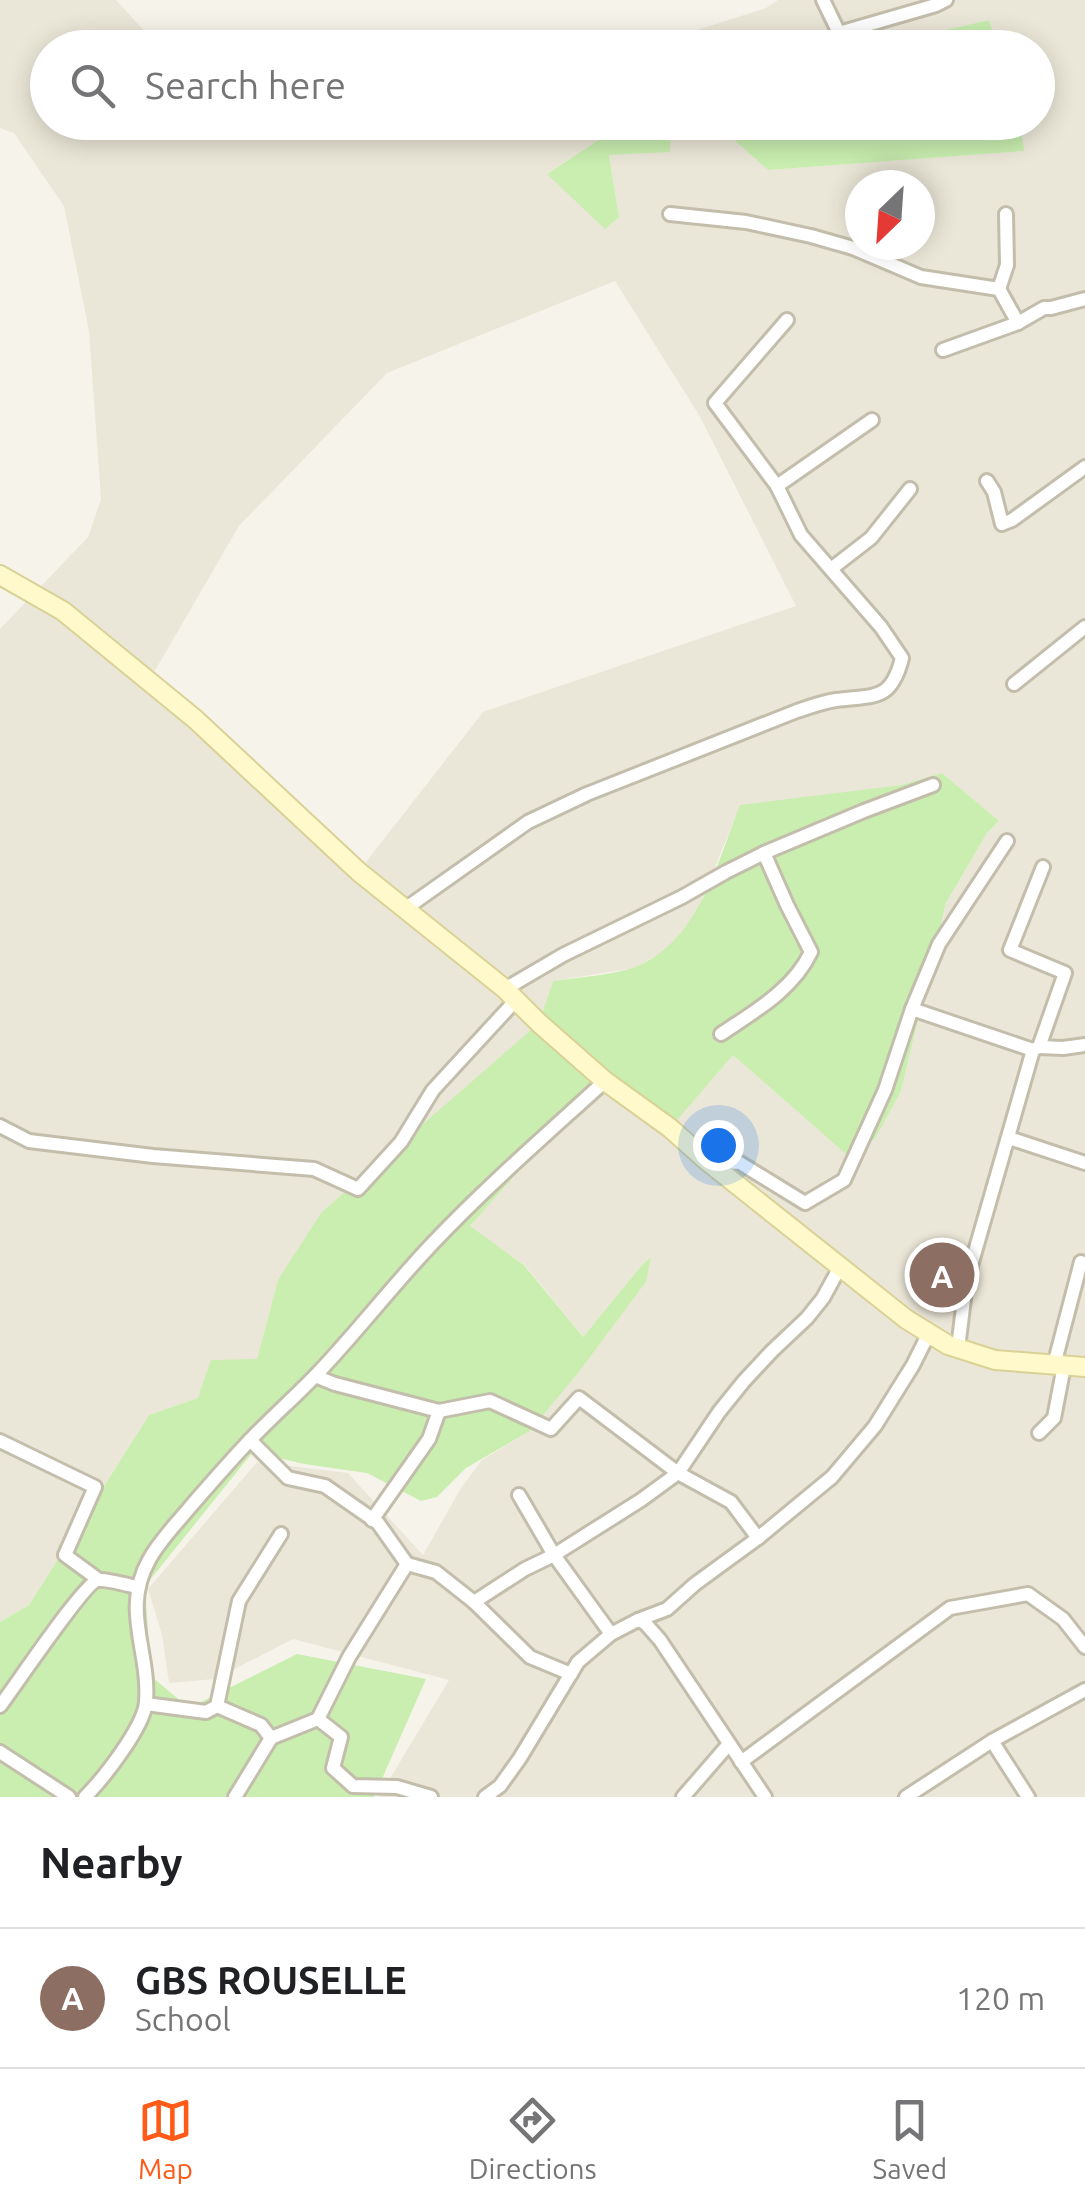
<!DOCTYPE html>
<html lang="en">
<head>
<meta charset="utf-8">
<style>
  body { margin:0; font-family:Ubuntu,sans-serif; background:#f6f6f6; color:#202124 }
  .compass { position:absolute; left:845px; top:170px; width:90px; height:90px; border-radius:50%; background:#fff; box-shadow:0 5px 25px #0003; rotate:205deg }
  .you { position:absolute; left:718px; top:1145px; width:35px; height:35px; margin:-25px; border:8px solid #fff; border-radius:50%; background:#1a73e8; box-shadow:0 0 0 15px #1a73e833 }
  .badge { display:grid; place-items:center; width:65px; height:65px; border-radius:50%; background:#ff5a18; color:#fff; font-size:32px; font-weight:700 }
  .pin { position:absolute; translate:-50% -50%; border:5px solid #fff; box-shadow:0 2px 10px #0006 }
  .list { margin:0; padding:0; list-style:none }
  h2 { display:flex; justify-content:space-between; align-items:center; height:130px; margin:0; padding:0 40px; font-size:42px }
  h2 small { font-size:32px; font-weight:400; color:#757577 }
  .list li { display:grid; grid-template-columns:65px 1fr auto; gap:30px; align-items:center; box-sizing:border-box; height:140px; padding:0 40px; border-top:2px solid #e0e0e0 }
  .list b { display:block; font-size:38px; white-space:nowrap }
  .list p { margin:0; font-size:32px; white-space:nowrap; color:#757577 }
  .list em { font-size:32px; font-style:normal; color:#757577 }
  .icon { flex:none; width:55px; height:55px; fill:none; stroke:currentColor; stroke-width:2; stroke-linecap:round; stroke-linejoin:round }
  .map { position:relative; flex:none; width:1085px; height:1797px; overflow:hidden }
  .search { position:absolute; background:#fff; box-shadow:0 5px 25px #0003; left:30px; right:30px; top:30px; height:110px; display:flex; align-items:center; gap:25px; box-sizing:border-box; padding:0 35px; border-radius:55px; color:#757577; font-size:38px }
  .sheet { height:270px; background:#fff }
  nav { display:flex; justify-content:space-around; align-items:center; box-sizing:border-box; height:140px; border-top:2px solid #e0e0e0; background:#fff; font-size:28px; color:#757577 }
  nav a { display:grid; justify-items:center; gap:5px }
  nav .on { color:#ff5a18 }
  .map>svg:first-child { display:block }
  .residential { fill:#ebe7d8; fill-rule:evenodd }
  .green { fill:#c9eeb0 }
  .lines { fill:none; stroke-linecap:round; stroke-linejoin:round }
  .street-casing { stroke:#c3beab; stroke-width:18 }
  .secondary-casing { stroke:#dad196; stroke-width:22 }
  .street { stroke:#fff; stroke-width:12 }
  .secondary { stroke:#fff9cb; stroke-width:18 }
</style>
</head>
<body>
<div class="map">
<svg width="1085" height="1797" viewBox="0 0 1085 1797">
  <rect width="100%" height="100%" fill="#f6f4ea"/>
  <path class="residential" d="M 0,0 L 116,0 L 159,47 L 48,48 L 48,122 L 248,123 L 266,137 L 347,122 L 654,123 L 612,131 L 548,173 L 619,217 L 609,155 L 669,147 L 671,137 L 661,123 L 715,123 L 768,170 L 1023,151 L 1020,123 L 1038,122 L 1038,48 L 998,47 L 989,20 L 870,47 L 643,47 L 766,8 L 778,0 L 1085,0 L 1085,1797 L 379,1797 L 449,1680 L 293,1639 L 215,1679 L 169,1683 L 162,1635 L 148,1589 L 257,1462 L 348,1473 L 423,1555 L 461,1488 L 482,1460 L 530,1431 L 579,1372 L 646,1282 L 650,1258 L 642,1265 L 583,1337 L 525,1265 L 469,1227 L 572,1111 L 605,1081 L 733,1055 L 846,1154 L 875,1139 L 901,1091 L 946,903 L 987,833 L 999,822 L 942,773 L 901,785 L 740,806 L 696,914 L 667,949 L 635,968 L 553,981 L 539,1023 L 278,1280 L 257,1359 L 198,1398 L 149,1415 L 29,1605 L 0,1622 L 0,629 L 88,537 L 101,499 L 89,331 L 64,206 L 14,133 L 0,128 ZM 860,185 L 920,185 L 920,245 L 860,245 ZM 615,281 L 699,415 L 796,606 L 483,712 L 359,871 L 149,681 L 239,526 L 387,373 Z"/>
  <g class="green">
    <path d="M 989,20 L 998,47 L 870,47 Z"/>
    <path d="M 654,123 L 661,123 L 671,137 L 670,152 L 609,155 L 619,217 L 605,229 L 547,174 L 612,131 Z"/>
    <path d="M 715,123 L 1020,123 L 1024,151 L 768,170 Z"/>
    <path d="M 942,773 L 999,821 L 987,833 L 946,903 L 901,1091 L 875,1139 L 847,1155 L 733,1055 L 670,1128 L 605,1081 L 572,1111 L 470,1226 L 524,1265 L 583,1337 L 642,1265 L 651,1257 L 646,1282 L 579,1372 L 530,1431 L 466,1468 L 437,1497 L 421,1501 L 367,1473 L 304,1464 L 253,1452 L 145,1586 L 151,1676 L 189,1708 L 297,1654 L 426,1679 L 374,1797 L 0,1797 L 0,1622 L 29,1605 L 149,1415 L 198,1398 L 211,1360 L 257,1359 L 278,1280 L 321,1213 L 539,1023 L 553,981 C 575,978 620,974 638,966 C 700,938 717,863 740,805 L 901,785 Z"/>
  </g>
  <g class="lines">
    <defs>
      <g id="street">
        <path d="M 823,0 L 839,33 L 936,5 L 946,0"/>
        <path d="M 670,214 L 746,222 L 811,236 L 853,248 L 921,277 L 999,289 L 1018,323 L 1044,308 L 1051,308 L 1085,299"/>
        <path d="M 999,289 L 1007,265 L 1006,214"/>
        <path d="M 943,350 L 1018,323"/>
        <path d="M 987,481 L 994,492 L 1002,524 L 1012,520 L 1085,467"/>
        <path d="M 777,486 L 872,420"/>
        <path d="M 831,569 L 871,538 L 910,489"/>
        <path d="M 1014,684 L 1085,627"/>
        <path d="M 405,909 L 528,822 L 587,794 L 797,711 C 809,707 822,702 836,700 C 874,695 891,702 902,658 L 881,627 L 801,535 L 777,486 L 715,403 L 787,320"/>
        <path d="M 505,989 L 563,955 L 682,897 L 726,872 L 764,853 L 864,811 L 933,785"/>
        <path d="M 912,1009 L 1033,1050"/>
        <path d="M 721,1034 C 755,1011 793,990 811,952 L 787,905 L 764,853"/>
        <path d="M 1039,1047 L 1063,1048 L 1085,1045"/>
        <path d="M 0,1126 L 29,1141 L 153,1156 L 314,1169 L 358,1189 L 401,1142 L 433,1090 L 516,1000"/>
        <path d="M 1009,1138 L 1085,1163"/>
        <path d="M 707,1161 L 740,1163 L 805,1203 L 844,1180 L 885,1090 L 912,1009 L 939,944 L 1007,841"/>
        <path d="M 958,1348 L 966,1283 L 1033,1050 L 1039,1047 L 1065,973 L 1010,950 L 1043,867"/>
        <path d="M 1054,1365 L 1081,1262"/>
        <path d="M 315,1376 L 335,1384 L 439,1411 L 490,1401 L 551,1429 L 579,1398 L 678,1473 L 731,1502 L 758,1538"/>
        <path d="M 1039,1433 L 1054,1418 L 1064,1366"/>
        <path d="M 250,1440 L 288,1478 L 325,1486 L 378,1523 L 407,1564 L 436,1572 L 474,1602 L 530,1657 L 571,1674"/>
        <path d="M 0,1441 L 95,1487 L 65,1555 L 99,1580"/>
        <path d="M 519,1495 L 554,1555 L 611,1634"/>
        <path d="M 372,1520 L 429,1439 L 439,1411"/>
        <path d="M 474,1602 L 525,1569 L 554,1555 L 641,1500 L 678,1473 L 719,1412 L 744,1381 L 772,1351 L 807,1318 L 823,1298 L 840,1267"/>
        <path d="M 638,1620 L 645,1623 L 660,1640 L 765,1797"/>
        <path d="M 146,1704 L 206,1712 L 217,1706 L 261,1725 L 271,1738"/>
        <path d="M 0,1706 C 14,1688 84,1583 98,1580 C 106,1579 128,1585 137,1587"/>
        <path d="M 217,1706 L 239,1601 L 281,1534"/>
        <path d="M 318,1719 L 349,1657 L 407,1564"/>
        <path d="M 992,1741 L 1028,1797"/>
        <path d="M 0,1752 L 69,1797"/>
        <path d="M 741,1762 L 950,1608 L 1028,1594 L 1063,1619 L 1085,1647"/>
        <path d="M 85,1797 C 103,1779 144,1727 146,1702 C 150,1651 121,1610 149,1560 C 159,1541 177,1523 191,1506 C 211,1483 231,1460 252,1438 C 273,1416 296,1396 317,1374 C 357,1332 393,1285 433,1243 C 487,1186 547,1134 605,1081"/>
        <path d="M 235,1797 L 271,1738 L 318,1719 L 341,1737 L 333,1768 L 353,1786 L 397,1787 L 431,1797"/>
        <path d="M 485,1797 L 500,1786 L 520,1758 L 578,1662 L 611,1634 L 638,1620 L 667,1609 L 695,1584 L 758,1538 L 832,1477 L 875,1426 L 913,1365 L 928,1335"/>
        <path d="M 683,1797 L 729,1744"/>
        <path d="M 906,1797 L 992,1741 L 1085,1690"/>
      </g>
      <path id="secondary" d="M 0,575 L 63,611 L 195,719 L 359,872 L 505,989 L 539,1023 L 605,1081 L 670,1128 L 707,1161 L 906,1319 L 948,1345 L 995,1360 L 1085,1367"/>
    </defs>
    <use href="#street" class="street-casing"/>
    <use href="#secondary" class="secondary-casing"/>
    <use href="#street" class="street"/>
    <use href="#secondary" class="secondary"/>
  </g>
</svg>
<svg class="compass" viewBox="-18 -18 36 36"><path d="M0-13l5 13h-10z" fill="#e53935"/><path d="M0 13l5-13h-10z" fill="#757577"/></svg>
<div class="you"></div>
<div class="pin badge" style="left:942px;top:1275px;background:#8d6e63">A</div>
<div class="search"><svg class="icon" aria-label="search" viewBox="0 0 24 24"><circle cx="10" cy="10" r="6"/><path d="M15 15l6 6"/></svg>Search here</div>
</div>
<section class="sheet">
<h2>Nearby<small></small></h2>
<ul class="list">
<li><span class="badge" style="background:#8d6e63">A</span><div><b>GBS ROUSELLE</b><p>School</p></div><em>120 m</em></li>
</ul>
</section>
<nav>
<a class="on"><svg class="icon" aria-label="map" viewBox="0 0 24 24"><path d="M3 6l6-2 6 2 6-2v14l-6 2-6-2-6 2zM9 4v14M15 6v14"/></svg>Map</a>
<a><svg class="icon" aria-label="directions" viewBox="0 0 24 24"><path d="M12 3l9 9-9 9-9-9zM9 14v-3h6M13 9l2 2-2 2"/></svg>Directions</a>
<a><svg class="icon" aria-label="saved" viewBox="0 0 24 24"><path d="M7 4h10v16l-5-4-5 4z"/></svg>Saved</a>
</nav>
</body>
</html>
